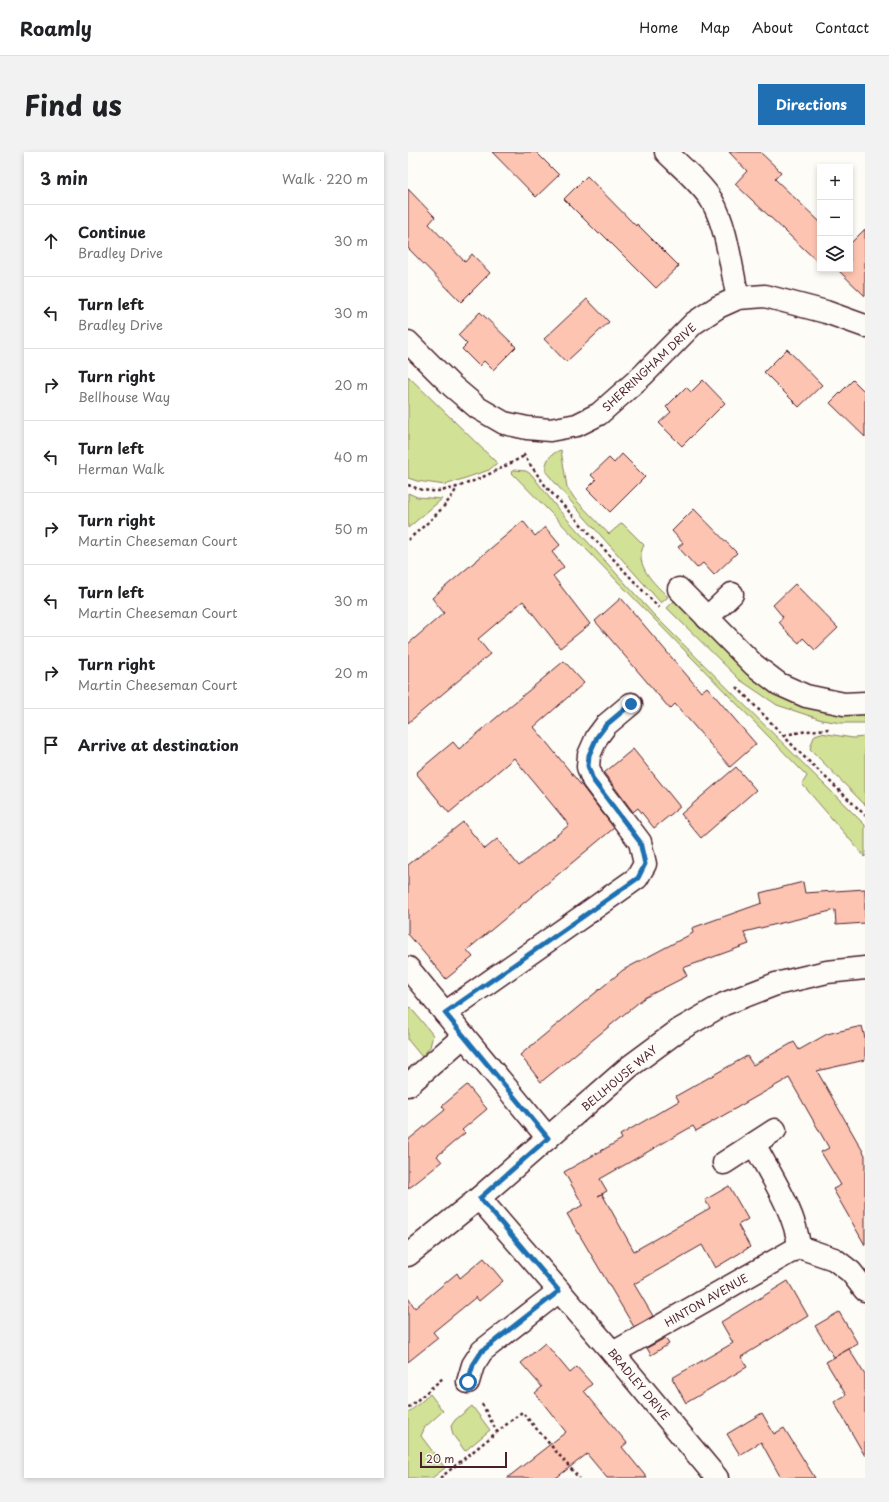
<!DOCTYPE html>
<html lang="en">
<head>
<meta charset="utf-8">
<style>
  body { margin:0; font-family:"Playpen Sans",sans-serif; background:#f2f2f2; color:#202124 }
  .controls { position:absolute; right:12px; top:12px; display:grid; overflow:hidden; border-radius:0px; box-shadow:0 2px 6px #0003 }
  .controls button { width:36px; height:36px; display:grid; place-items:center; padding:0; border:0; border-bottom:1px solid #e0e0e0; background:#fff; color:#202124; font:20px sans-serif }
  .scale { position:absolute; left:12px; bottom:10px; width:87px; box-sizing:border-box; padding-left:4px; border:2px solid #4a1f2b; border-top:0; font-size:11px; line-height:14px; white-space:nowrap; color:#4a1f2b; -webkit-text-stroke:3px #fdfcf7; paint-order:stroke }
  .stop { position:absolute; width:12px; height:12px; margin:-9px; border:3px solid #1f6fb2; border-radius:50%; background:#fff }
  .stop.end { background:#1f6fb2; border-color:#fff; box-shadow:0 1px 4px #0008 }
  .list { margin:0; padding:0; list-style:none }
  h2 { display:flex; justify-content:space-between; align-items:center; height:52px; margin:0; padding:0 16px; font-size:17px }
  h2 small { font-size:13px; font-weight:400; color:#757577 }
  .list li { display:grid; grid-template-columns:26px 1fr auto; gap:12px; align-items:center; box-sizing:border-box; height:72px; padding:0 16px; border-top:1px solid #e0e0e0 }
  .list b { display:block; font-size:15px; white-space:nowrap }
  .list p { margin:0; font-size:13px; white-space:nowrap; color:#757577 }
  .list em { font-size:13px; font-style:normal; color:#757577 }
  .icon { flex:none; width:22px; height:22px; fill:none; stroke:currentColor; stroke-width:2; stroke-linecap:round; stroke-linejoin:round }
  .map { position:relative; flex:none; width:457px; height:1326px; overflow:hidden; border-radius:0px }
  header { display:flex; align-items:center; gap:24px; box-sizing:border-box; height:56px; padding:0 20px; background:#fff; border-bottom:1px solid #e0e0e0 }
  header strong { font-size:19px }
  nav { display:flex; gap:22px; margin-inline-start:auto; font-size:14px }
  .intro { display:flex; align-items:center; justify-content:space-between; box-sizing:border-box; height:96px; padding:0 24px }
  h1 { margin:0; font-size:28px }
  .button { padding:10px 18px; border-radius:0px; background:#1f6fb2; color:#fff; font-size:14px; font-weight:700 }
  main { display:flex; gap:24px; padding:0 24px }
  aside { flex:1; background:#fff; border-radius:0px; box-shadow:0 2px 6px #0003 }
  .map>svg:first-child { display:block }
  .green { fill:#d1e195; stroke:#8e8060 }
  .building { fill:#fdc4b2; stroke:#4a1f2b }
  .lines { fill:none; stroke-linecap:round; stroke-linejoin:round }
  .minor-casing { stroke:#4a1f2b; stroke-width:25 }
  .path { stroke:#4a1f2b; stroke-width:2.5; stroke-dasharray:3 3; stroke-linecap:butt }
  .minor { stroke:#fdfcf7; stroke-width:22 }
  .route { stroke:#1f6fb2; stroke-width:5 }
  .labels { text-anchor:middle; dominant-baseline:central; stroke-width:3; stroke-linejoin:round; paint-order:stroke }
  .street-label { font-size:11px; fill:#4a1f2b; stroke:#fdfcf7 }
</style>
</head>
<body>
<header>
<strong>Roamly</strong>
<nav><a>Home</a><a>Map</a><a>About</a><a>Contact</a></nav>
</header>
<div class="intro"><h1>Find us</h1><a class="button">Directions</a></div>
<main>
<aside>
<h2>3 min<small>Walk · 220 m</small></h2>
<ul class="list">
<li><svg class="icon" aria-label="ahead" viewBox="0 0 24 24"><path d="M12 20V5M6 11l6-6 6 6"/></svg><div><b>Continue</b><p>Bradley Drive</p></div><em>30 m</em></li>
<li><svg class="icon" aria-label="left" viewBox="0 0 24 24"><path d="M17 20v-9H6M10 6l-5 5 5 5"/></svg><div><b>Turn left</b><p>Bradley Drive</p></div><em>30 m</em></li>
<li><svg class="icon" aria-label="right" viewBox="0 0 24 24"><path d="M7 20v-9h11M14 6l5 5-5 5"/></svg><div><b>Turn right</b><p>Bellhouse Way</p></div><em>20 m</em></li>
<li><svg class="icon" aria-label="left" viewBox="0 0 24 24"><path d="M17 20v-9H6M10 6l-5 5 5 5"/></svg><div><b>Turn left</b><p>Herman Walk</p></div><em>40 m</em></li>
<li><svg class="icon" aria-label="right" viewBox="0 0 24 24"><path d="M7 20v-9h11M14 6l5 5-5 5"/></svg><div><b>Turn right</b><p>Martin Cheeseman Court</p></div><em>50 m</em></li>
<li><svg class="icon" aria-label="left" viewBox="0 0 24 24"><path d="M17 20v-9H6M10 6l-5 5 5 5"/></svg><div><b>Turn left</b><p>Martin Cheeseman Court</p></div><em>30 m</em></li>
<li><svg class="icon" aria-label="right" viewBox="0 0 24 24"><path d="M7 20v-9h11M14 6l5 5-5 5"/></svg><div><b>Turn right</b><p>Martin Cheeseman Court</p></div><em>20 m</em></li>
<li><svg class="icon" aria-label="arrive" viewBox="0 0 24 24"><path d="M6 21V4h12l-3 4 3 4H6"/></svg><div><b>Arrive at destination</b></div></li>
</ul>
</aside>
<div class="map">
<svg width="457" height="1326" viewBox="0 0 457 1326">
  <rect width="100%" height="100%" fill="#fdfcf7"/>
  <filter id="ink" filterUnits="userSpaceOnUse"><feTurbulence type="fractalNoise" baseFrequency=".025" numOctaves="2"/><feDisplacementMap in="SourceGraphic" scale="8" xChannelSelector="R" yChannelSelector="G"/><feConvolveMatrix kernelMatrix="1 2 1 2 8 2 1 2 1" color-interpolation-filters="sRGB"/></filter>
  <g filter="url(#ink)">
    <g class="green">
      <path d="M 0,224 L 89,311 L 81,318 L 37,333 L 9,329 L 0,326 Z"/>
      <path d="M 153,298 L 159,335 L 167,347 L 201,382 L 214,371 L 236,393 C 225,413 247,432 260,445 L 253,451 L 170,358 L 138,320 C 136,309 143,301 153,298 Z"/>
      <path d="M 106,318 L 118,319 L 124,323 L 150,357 L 246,463 L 457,673 L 457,705 L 394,632 L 399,624 L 103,320 Z"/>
      <path d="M 0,341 L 9,345 L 34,347 L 0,376 Z"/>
      <path d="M 266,449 L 343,524 L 402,556 L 424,561 L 449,563 L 457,562 L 457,571 L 433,571 L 414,568 L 369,553 L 332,528 L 259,456 Z"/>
      <path d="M 413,581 L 445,586 L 457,585 L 457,653 L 402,597 L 404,590 L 407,583 Z"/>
      <path d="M 2,855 L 25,883 L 22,895 L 14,905 L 0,888 L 0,856 Z"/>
      <path d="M 22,1242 L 35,1259 L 17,1275 L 13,1284 L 37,1316 L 24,1326 L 0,1326 L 0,1261 Z"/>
      <path d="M 64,1254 L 82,1278 L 57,1299 L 45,1283 L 43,1274 L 47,1268 Z"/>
    </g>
    <g class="building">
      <path d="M 84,0 L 128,0 L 151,23 L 128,45 Z"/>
      <path d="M 321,0 L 352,0 L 373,20 L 367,27 L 412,70 L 412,112 L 327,32 L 339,19 Z"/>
      <path d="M 179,24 L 228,74 L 229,72 L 271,114 L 248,136 L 193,81 L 191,82 L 156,47 Z"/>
      <path d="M 0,37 L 27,65 L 21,72 L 57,110 L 64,102 L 82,121 L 53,150 L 0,96 Z"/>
      <path d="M 457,77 L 457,144 L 429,117 L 442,117 L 442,92 Z"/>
      <path d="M 179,147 L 201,170 L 158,210 L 136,187 Z"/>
      <path d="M 72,160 L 108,195 L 85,218 L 76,209 L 71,214 L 54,197 L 59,192 L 50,183 Z"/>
      <path d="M 379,197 L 414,233 L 391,255 L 356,220 Z"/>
      <path d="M 295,228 L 317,251 L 274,294 L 251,271 L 263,260 L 258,255 L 278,235 L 283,240 Z"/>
      <path d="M 445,228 L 457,240 L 457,285 L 422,251 Z"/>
      <path d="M 214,302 L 237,325 L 202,360 L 179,337 L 188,328 L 183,323 L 201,306 L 206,311 Z"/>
      <path d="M 286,357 L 329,401 L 306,423 L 295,411 L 289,416 L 270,395 L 275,391 L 264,379 Z"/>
      <path d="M 115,369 L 127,384 L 137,375 L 152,393 L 144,400 L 156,415 L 145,424 L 182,472 L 152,496 L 115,449 L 70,487 L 82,502 L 0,571 L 0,492 L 36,461 L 24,446 Z"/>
      <path d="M 387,432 L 430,476 L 407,498 L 395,486 L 391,491 L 380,481 L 371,470 L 375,465 L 365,453 Z"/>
      <path d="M 213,446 L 293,540 L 299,535 L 348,592 L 322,615 L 267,552 L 262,557 L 187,469 Z"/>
      <path d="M 156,509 L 176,531 L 126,575 L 173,633 L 206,676 L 59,798 L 65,805 L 38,827 L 0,782 L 0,713 L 55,670 L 77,697 L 89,687 L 111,714 L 161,673 L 106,606 L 41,661 L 8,621 L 45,590 L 51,597 Z"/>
      <path d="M 225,597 L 272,655 L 246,676 L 230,656 L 225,660 L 196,621 Z"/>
      <path d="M 328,615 L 348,638 L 293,686 L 273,662 Z"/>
      <path d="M 395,730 L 397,741 L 457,737 L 457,771 L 428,773 L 427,758 L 336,780 L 341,792 L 275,816 L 279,824 L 236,846 L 133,930 L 112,903 L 215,818 L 285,781 L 284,776 L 354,751 L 352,741 Z"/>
      <path d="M 454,874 L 457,886 L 457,908 L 409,919 L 457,1003 L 457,1093 L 425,1037 L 433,1033 L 413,1000 L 421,996 L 381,926 L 288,979 L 285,974 L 192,1027 L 199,1039 L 190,1044 L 194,1042 L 226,1099 L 302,1056 L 297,1048 L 321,1034 L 340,1067 L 330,1073 L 342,1095 L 307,1116 L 294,1093 L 226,1132 L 245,1164 L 226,1175 L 159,1062 L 175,1053 L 156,1020 L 214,987 L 212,983 L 271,949 L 268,944 L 339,904 L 345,913 L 386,890 L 391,898 L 419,882 Z"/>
      <path d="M 59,933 L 79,957 L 54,978 L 57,981 L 29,1004 L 34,1010 L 0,1037 L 0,988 L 37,958 L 34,954 Z"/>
      <path d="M 76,1106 L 95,1129 L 71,1149 L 68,1145 L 25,1180 L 30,1186 L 0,1210 L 0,1146 L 7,1156 L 49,1121 L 52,1126 Z"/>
      <path d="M 380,1129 L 400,1164 L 333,1205 L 339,1215 L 278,1251 L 264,1226 L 325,1191 L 313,1170 Z"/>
      <path d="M 431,1160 L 450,1192 L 426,1205 L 407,1174 Z"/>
      <path d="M 257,1186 L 261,1192 L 243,1203 L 239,1196 Z"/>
      <path d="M 137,1191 L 162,1221 L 169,1215 L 184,1232 L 176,1239 L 219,1291 L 214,1295 L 239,1326 L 199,1326 L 179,1302 L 148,1326 L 99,1326 L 158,1280 L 127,1241 L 134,1235 L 113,1211 Z"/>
      <path d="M 441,1197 L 457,1223 L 457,1304 L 426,1250 L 438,1243 L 418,1210 Z"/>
      <path d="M 354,1261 L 366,1282 L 376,1276 L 407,1326 L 373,1326 L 353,1290 L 332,1303 L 319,1282 Z"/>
    </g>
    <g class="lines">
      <defs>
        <g id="minor">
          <path d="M 258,0 C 271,13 295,33 304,49 C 319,75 323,116 330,146"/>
          <path d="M 0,190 L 44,234 L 70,256 L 96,271 L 119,276 L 142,278 L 169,273 L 191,262 L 235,223 L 286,171 L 310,155 L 330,146 L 357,144 L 418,160 L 457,174"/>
          <path d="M 271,437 L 346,513 L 371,532 L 398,544 L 436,552 L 457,551"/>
          <path d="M 299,466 L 324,442"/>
          <path d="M 0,816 L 140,986"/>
          <path d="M 37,861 L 229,726 L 237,712 L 232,690 L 185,628 L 180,615 L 181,603 L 189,585 L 198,573 L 223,552"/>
          <path d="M 0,933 L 56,884"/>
          <path d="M 346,992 C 362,1022 388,1061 391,1095"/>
          <path d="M 316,1011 L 367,978"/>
          <path d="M 71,1046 L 205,1201 L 309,1326"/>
          <path d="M 0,1103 L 71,1046 L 221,915 L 271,878 L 316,852 L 368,832 L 419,820 L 457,816"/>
          <path d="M 205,1201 L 391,1095 L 426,1107 L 443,1120 L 457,1138"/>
          <path d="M 60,1230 L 65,1213 L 74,1199 L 151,1139"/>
        </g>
      </defs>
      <use href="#minor" class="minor-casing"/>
      <g class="path">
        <path d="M 117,302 L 116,304 L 139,336 L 251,456"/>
        <path d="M 0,333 C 10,337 20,340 30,339 C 55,337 94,316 116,304"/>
        <path d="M 0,388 C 18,372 37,357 49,336"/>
        <path d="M 329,535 L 391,600 L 457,663"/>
        <path d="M 376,583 L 399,579 L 421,577"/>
        <path d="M 74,1252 L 89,1280"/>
        <path d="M 0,1256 L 35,1226"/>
        <path d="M 32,1326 L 114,1260 L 171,1326"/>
      </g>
      <use href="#minor" class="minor"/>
    </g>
  </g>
  <g class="lines" filter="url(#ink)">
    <path class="route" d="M 60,1230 L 65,1213 L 74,1199 L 151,1139 L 72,1046 L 140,986 L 37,861 L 230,726 L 237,712 L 232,690 L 185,628 L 180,614 L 181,603 L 189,585 L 198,573 L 223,552"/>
  </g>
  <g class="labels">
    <g class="street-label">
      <text transform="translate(241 215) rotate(-43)">SHERRINGHAM DRIVE</text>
      <text transform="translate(211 926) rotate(-40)">BELLHOUSE WAY</text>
      <text transform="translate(298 1148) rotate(-30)">HINTON AVENUE</text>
      <text transform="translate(231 1232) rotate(50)">BRADLEY DRIVE</text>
    </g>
  </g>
</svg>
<div class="controls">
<button>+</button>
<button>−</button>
<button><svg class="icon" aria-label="layers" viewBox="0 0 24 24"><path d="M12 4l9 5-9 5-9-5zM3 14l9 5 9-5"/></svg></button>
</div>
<div class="scale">20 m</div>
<div class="stop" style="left:60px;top:1230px"></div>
<div class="stop end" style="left:223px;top:552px"></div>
</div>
</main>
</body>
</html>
